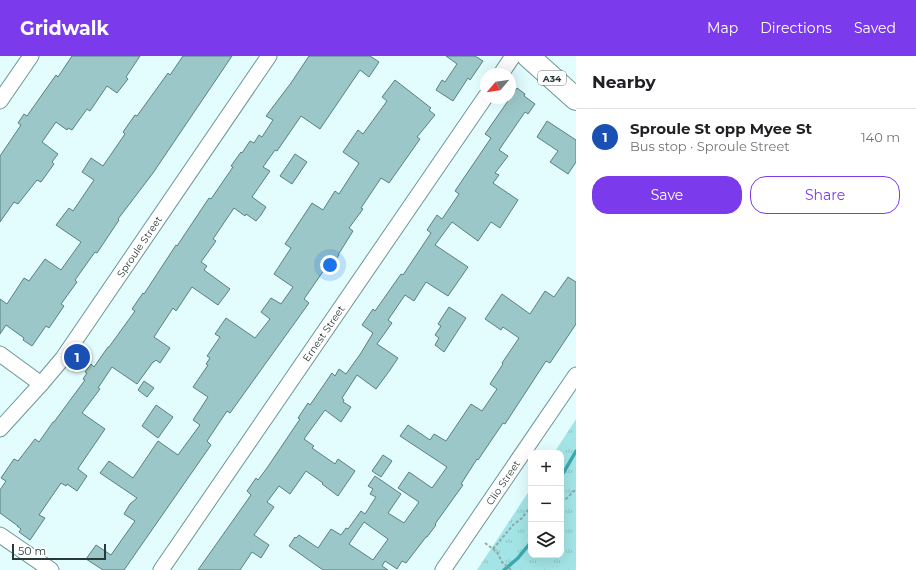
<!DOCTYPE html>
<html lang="en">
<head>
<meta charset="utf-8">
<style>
  body { margin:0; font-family:Montserrat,sans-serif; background:#f2f2f2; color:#202124 }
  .controls { position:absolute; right:12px; bottom:12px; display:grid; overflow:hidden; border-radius:8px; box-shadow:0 4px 16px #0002 }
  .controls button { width:36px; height:36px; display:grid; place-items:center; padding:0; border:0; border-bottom:1px solid #e0e0e0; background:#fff; color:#202124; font:20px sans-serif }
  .compass { position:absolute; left:480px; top:12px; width:36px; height:36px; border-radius:50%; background:#fff; box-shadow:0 4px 16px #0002; rotate:241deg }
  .scale { position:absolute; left:12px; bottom:10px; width:94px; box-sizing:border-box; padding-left:4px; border:2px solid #273939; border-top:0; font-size:11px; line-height:14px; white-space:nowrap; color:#273939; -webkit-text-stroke:3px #fff; paint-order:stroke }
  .you { position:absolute; left:330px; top:209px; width:14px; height:14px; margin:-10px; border:3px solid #fff; border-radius:50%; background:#1a73e8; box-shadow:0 0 0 6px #1a73e833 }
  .badge { display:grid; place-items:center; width:26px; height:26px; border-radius:50%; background:#7c3aed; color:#fff; font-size:13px; font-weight:700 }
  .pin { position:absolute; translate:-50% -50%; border:2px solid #fff; box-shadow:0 1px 4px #0006 }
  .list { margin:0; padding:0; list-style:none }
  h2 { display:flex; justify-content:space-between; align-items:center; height:52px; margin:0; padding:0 16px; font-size:17px }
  h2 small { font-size:13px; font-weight:400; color:#757577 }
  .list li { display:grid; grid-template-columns:26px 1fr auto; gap:12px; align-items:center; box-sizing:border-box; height:56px; padding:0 16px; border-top:1px solid #e0e0e0 }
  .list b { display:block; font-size:15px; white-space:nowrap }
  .list p { margin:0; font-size:13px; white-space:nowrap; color:#757577 }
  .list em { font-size:13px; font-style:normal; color:#757577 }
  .actions { display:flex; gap:8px; padding:12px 16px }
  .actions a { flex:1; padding:9px 0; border:1px solid #7c3aed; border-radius:16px; text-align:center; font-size:14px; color:#7c3aed }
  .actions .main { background:#7c3aed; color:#fff }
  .icon { flex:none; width:22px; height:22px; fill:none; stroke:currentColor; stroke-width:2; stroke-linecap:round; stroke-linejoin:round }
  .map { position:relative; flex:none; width:576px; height:514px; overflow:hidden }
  header { display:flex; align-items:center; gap:24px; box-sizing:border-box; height:56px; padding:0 20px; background:#7c3aed; color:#fff }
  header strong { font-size:19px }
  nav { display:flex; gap:22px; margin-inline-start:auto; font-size:14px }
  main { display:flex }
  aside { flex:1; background:#fff }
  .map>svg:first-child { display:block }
  .park { fill:url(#park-tufts) }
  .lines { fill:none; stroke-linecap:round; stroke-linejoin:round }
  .stream { stroke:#3baaaf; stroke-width:3.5 }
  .building { fill:#9cc7c8; stroke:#588082; fill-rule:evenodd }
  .minor-casing { stroke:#6c9597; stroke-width:17 }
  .trunk-casing { stroke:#6c9597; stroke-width:24 }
  .path { stroke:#91a8a8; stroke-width:2; stroke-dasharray:3 2; stroke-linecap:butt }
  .minor { stroke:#fff; stroke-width:15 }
  .trunk { stroke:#fff; stroke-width:22 }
  .labels { text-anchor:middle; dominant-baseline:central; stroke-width:3.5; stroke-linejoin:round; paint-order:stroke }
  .shield { fill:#fff; stroke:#687474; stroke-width:1 }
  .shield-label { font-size:9px; font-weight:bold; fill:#273939 }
  .street-label { font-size:10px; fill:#273939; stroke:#fff }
</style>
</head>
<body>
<header>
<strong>Gridwalk</strong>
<nav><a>Map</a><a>Directions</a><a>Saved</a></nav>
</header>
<main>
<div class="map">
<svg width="576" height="514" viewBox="0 0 576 514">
  <defs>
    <pattern id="park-tufts" width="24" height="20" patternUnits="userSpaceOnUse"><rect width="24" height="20" fill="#a3e5e7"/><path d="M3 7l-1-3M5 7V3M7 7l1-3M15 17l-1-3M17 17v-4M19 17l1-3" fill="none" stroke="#8cc5c7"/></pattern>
  </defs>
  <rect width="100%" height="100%" fill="#e3fdfe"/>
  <path class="park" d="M 576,363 L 576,514 L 477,514 L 531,432 L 531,499 L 561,499 L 561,397 L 554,397 Z"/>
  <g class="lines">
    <g class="stream">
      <path d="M 561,421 L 576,395"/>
      <path d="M 504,514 L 518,502 L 531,486"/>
    </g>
  </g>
  <g class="building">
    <path d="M 72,0 L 140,0 L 126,21 L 128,23 L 117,37 L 107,30 L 90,55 L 87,53 L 72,74 L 68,72 L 67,74 L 56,66 L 42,86 L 58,98 L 52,106 L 54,108 L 41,126 L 37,124 L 18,148 L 14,146 L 0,166 L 0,100 L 21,69 L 18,67 L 24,58 L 27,60 L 56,19 L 58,21 Z"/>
    <path d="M 183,0 L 232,0 L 153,117 L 118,163 L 119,164 L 97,197 L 95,196 L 75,224 L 77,226 L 61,248 L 64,250 L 49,272 L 46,270 L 32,290 L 23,284 L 24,282 L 6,269 L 0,278 L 0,243 L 7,248 L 24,222 L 29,225 L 45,203 L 61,214 L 81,186 L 56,169 L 69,152 L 73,155 L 94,124 L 82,116 L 91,102 L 103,110 L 125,78 L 123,76 L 135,59 L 137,60 L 168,17 L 170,19 Z"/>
    <path d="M 309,0 L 370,0 L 379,6 L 369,21 L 360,14 L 320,73 L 301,60 L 277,95 L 275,94 L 263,111 L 270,115 L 252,141 L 266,151 L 261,159 L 256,165 L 246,158 L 245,160 L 234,152 L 213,183 L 216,185 L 201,206 L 207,210 L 204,214 L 230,233 L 218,249 L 192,231 L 176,255 L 173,252 L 154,281 L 170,292 L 160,307 L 156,304 L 154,306 L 153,306 L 137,328 L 112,311 L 98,332 L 100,333 L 82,357 L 105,373 L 79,411 L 78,413 L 87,420 L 77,435 L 67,428 L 66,430 L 61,427 L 39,459 L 45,462 L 30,484 L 19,476 L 21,473 L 17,470 L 18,470 L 0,457 L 0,434 L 6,425 L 1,422 L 14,403 L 18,405 L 35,383 L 39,386 L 53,366 L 54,366 L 85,324 L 83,323 L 87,317 L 85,316 L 91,308 L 94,311 L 108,291 L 109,291 L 135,255 L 132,253 L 143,237 L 144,238 L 176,189 L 177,190 L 209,142 L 211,143 L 233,111 L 231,110 L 241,96 L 242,97 L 250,85 L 254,87 L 259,79 L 262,81 L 273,64 L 266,60 L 291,27 Z"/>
    <path d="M 446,0 L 475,0 L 483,5 L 470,24 L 468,22 L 453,45 L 436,34 L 442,24 L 445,26 L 457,8 Z"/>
    <path d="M 395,24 L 431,52 L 429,54 L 435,59 L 417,81 L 420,83 L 389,127 L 381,122 L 361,152 L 363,153 L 349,172 L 353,175 L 338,199 L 339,199 L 327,217 L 324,214 L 304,243 L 309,247 L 230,357 L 227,355 L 207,385 L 211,389 L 124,514 L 103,514 L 86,503 L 96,489 L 111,499 L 135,465 L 124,458 L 130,448 L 137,442 L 100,417 L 109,405 L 133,422 L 158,385 L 178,399 L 200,369 L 193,364 L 208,341 L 193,331 L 208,309 L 206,308 L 210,302 L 207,300 L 220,281 L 215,278 L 226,262 L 255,282 L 270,263 L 261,256 L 271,242 L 281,248 L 293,231 L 274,218 L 291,192 L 285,188 L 312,147 L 323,154 L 335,135 L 339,138 L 359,107 L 343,96 L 358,74 L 363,78 L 387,45 L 382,41 Z"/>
    <path d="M 517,32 L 525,38 L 524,40 L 535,48 L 528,58 L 525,56 L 499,94 L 508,100 L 495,117 L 499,119 L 493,127 L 518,144 L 500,172 L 491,166 L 478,185 L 452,166 L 435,189 L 468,211 L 448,240 L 426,226 L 414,245 L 405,239 L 388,264 L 392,267 L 377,288 L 398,302 L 390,314 L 376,333 L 357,319 L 342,342 L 344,344 L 343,346 L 351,351 L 341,366 L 325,354 L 304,383 L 314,390 L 312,392 L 335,408 L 338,403 L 355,415 L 338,440 L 322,428 L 323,427 L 306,415 L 290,438 L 279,430 L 267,446 L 274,451 L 254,479 L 269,489 L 261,502 L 252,496 L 240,514 L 198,514 L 251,439 L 247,435 L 256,422 L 258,424 L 267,412 L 300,363 L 298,362 L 308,347 L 310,349 L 332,317 L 335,320 L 339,313 L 346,318 L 361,297 L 373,277 L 362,269 L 373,253 L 375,255 L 401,218 L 403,219 L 431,177 L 427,174 L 437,159 L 442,163 L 459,138 L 455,135 L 491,82 L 485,78 Z"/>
    <path d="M 547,65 L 576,84 L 576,106 L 568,118 L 550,106 L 558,95 L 537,81 Z"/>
    <path d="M 295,98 L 307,106 L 292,128 L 280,120 Z"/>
    <path d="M 568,221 L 576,226 L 576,268 L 550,307 L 546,305 L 505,368 L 503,367 L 478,404 L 477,403 L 461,428 L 463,429 L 435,468 L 436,469 L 427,481 L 426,481 L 406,507 L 402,505 L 397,513 L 385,505 L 382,510 L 388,514 L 323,514 L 289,490 L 295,481 L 296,482 L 299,479 L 318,492 L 331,473 L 341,479 L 346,472 L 348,473 L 361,455 L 365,458 L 376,441 L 370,438 L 373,433 L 368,430 L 375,420 L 401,438 L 388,457 L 404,467 L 419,446 L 398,432 L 409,416 L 432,432 L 447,411 L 400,380 L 408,369 L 430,384 L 434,378 L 446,385 L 471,348 L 482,355 L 497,333 L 490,328 L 503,308 L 502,307 L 519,282 L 503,271 L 501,274 L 485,263 L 502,238 L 530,258 L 545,235 L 554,241 ZM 364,466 L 388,483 L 373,504 L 349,488 Z"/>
    <path d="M 449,251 L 466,262 L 444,296 L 435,289 L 439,282 L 435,279 L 441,270 L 438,268 Z"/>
    <path d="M 144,325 L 154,332 L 147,341 L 138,334 Z"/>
    <path d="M 156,349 L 173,361 L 158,382 L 142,370 Z"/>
    <path d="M 383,399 L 392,405 L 381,421 L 372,415 Z"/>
  </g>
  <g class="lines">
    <defs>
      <g id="minor">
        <path d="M 501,18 L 513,0"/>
        <path d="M 0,45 L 31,0"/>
        <path d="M 0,298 L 41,328"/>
        <path id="s1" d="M 0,373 L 41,328 L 63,302 L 269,0"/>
        <path d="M 0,479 L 51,514"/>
        <path id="s2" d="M 161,514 L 486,40"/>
        <path id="s3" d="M 443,514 L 576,319"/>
      </g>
      <path id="trunk" d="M 528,0 L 576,43"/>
    </defs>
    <use href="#minor" class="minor-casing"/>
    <use href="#trunk" class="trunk-casing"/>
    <g class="path">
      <path d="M 561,443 L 565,444 L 576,433"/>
      <path d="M 485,487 L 497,496 L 502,506 L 511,514"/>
      <path d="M 493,493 L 513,469 L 522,462 L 531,450"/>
    </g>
    <use href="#minor" class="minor"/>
    <use href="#trunk" class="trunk"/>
  </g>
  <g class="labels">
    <rect class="shield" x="538" y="15" width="28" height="14" rx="3"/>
    <g class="shield-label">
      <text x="552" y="22">A34</text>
    </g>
    <g class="street-label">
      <text stroke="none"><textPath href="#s1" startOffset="230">Sproule Street</textPath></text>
      <text stroke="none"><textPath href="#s2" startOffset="287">Ernest Street</textPath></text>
      <text stroke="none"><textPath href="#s3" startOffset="106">Clio Street</textPath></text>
    </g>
  </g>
</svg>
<div class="controls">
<button>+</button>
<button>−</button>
<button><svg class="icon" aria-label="layers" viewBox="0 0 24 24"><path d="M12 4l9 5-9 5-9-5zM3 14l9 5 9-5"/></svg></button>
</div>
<svg class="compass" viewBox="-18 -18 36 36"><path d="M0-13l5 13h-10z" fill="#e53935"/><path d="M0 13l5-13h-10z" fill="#757577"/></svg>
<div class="scale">50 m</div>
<div class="you"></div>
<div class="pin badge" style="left:77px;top:301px;background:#1a4fb4">1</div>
</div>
<aside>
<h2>Nearby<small></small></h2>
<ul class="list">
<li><span class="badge" style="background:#1a4fb4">1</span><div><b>Sproule St opp Myee St</b><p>Bus stop · Sproule Street</p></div><em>140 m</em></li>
</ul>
<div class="actions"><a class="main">Save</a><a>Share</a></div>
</aside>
</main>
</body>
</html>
